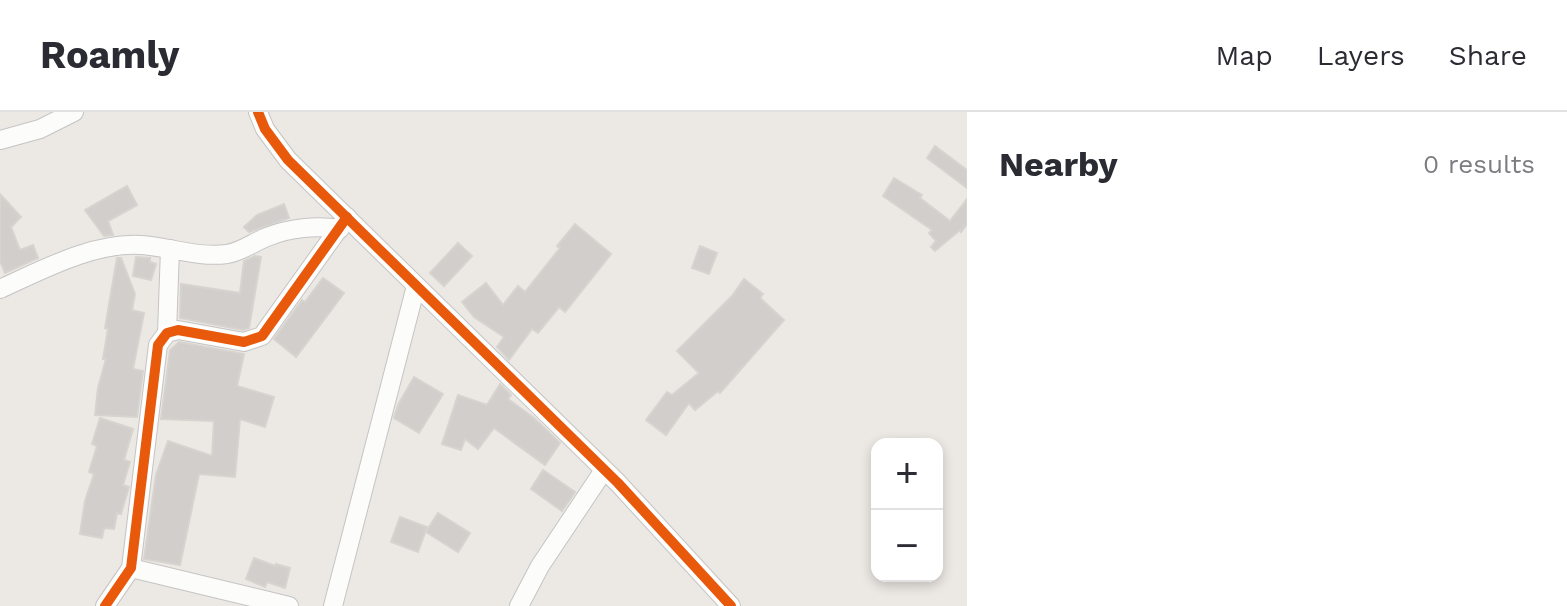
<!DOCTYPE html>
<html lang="en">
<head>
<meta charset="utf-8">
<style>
  body { margin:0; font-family:"Work Sans",sans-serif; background:#f7f7f7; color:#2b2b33 }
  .controls { position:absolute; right:24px; bottom:24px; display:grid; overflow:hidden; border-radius:16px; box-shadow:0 4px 12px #0003 }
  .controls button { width:72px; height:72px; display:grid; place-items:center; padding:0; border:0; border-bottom:2px solid #e1e1e2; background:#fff; color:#2b2b33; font:40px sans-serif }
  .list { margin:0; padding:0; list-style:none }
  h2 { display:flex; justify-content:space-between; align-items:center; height:104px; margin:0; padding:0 32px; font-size:34px }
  h2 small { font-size:26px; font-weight:400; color:#7c7c81 }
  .map { position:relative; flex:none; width:967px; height:494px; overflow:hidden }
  header { display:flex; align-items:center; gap:48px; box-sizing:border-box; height:112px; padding:0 40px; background:#fff; border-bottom:2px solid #e1e1e2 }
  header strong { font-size:38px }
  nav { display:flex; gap:44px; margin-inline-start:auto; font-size:28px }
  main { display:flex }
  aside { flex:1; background:#fff }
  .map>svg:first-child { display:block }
  .building { fill:#d1cecb; stroke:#d7d4d0; stroke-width:2 }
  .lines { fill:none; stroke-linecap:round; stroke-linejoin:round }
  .minor-casing { stroke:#c5c4c5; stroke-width:20 }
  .minor { stroke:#fcfcfb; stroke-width:18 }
  .cycleway-casing { stroke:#fff; stroke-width:15 }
  .cycleway { stroke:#e8590c; stroke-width:10 }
</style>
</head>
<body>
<header>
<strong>Roamly</strong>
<nav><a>Map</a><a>Layers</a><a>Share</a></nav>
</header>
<main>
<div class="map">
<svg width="967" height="494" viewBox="0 0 967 494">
  <rect width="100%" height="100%" fill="#ece8e4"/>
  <g class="building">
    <path d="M 935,34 L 967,58 L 967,76 L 927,46 Z"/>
    <path d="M 894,66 L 922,83 L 920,86 L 950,109 L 967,87 L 967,112 L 961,120 L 960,118 L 935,139 L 931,135 L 936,129 L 929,121 L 932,118 L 883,84 Z"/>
    <path d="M 127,74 L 137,93 L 108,109 L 113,123 L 104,124 L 85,98 Z"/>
    <path d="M 0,82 L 21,105 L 11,115 L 20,138 L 33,133 L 38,146 L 5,161 L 0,149 Z"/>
    <path d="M 284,92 L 289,106 L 249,120 L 244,115 L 257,103 Z"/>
    <path d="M 575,112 L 611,142 L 565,200 L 559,195 L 538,221 L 532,217 L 509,248 L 497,235 L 504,225 L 474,205 L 462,190 L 486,171 L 503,193 L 518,174 L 525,180 L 560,136 L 557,134 Z"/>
    <path d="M 458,131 L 472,144 L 444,174 L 430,161 Z"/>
    <path d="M 700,134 L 717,141 L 709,162 L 692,156 Z"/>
    <path d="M 255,144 L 261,145 L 249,216 L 243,218 L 180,206 L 181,172 L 240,181 L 244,149 Z"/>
    <path d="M 136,145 L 150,146 L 150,150 L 156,152 L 151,168 L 133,164 Z"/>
    <path d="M 117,146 L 121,146 L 135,182 L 132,198 L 144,201 L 133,257 L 143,259 L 137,305 L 95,303 L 98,276 L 106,247 L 103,247 L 108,217 L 105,216 Z"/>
    <path d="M 323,166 L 344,181 L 296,245 L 274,227 L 302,188 L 305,190 Z"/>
    <path d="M 744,167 L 763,182 L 760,186 L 784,208 L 720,281 L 718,279 L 695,298 L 689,291 L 666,323 L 646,308 L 667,280 L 672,283 L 699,261 L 677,239 L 732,184 Z"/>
    <path d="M 179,230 L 244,242 L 237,274 L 274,285 L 265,315 L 240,307 L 235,365 L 199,362 L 180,453 L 144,447 L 156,363 L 168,329 L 212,344 L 214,309 L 161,307 L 170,238 Z"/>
    <path d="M 414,265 L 443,282 L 419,321 L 394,306 L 398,293 Z"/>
    <path d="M 500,272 L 511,283 L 508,287 L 534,306 L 560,331 L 545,353 L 494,316 L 478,337 L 465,327 L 461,338 L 442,332 L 458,283 L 487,293 Z"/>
    <path d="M 100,306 L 133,317 L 124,348 L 130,350 L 123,373 L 129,375 L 128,378 L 121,402 L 117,401 L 114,417 L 104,416 L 102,426 L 80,422 L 85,389 L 94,362 L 89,360 L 97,334 L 92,332 Z"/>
    <path d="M 543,358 L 575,380 L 562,399 L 531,377 Z"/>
    <path d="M 438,401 L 470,421 L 458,440 L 426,420 Z"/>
    <path d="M 400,405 L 427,415 L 418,440 L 391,430 Z"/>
    <path d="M 254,446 L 275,454 L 276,452 L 290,456 L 285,476 L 267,470 L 265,475 L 246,467 Z"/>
  </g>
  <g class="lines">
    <defs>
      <g id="minor">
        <path d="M 258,0 L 265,17 L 288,48 L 618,371 L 731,494"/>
        <path d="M 0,28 L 40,17 L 74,0"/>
        <path d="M 0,177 C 42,158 93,130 141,133 C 169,135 199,146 227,142 C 241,140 254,130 267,125 C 289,116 317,113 340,117"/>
        <path d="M 167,221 L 170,137"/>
        <path d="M 131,456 L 289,494"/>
        <path d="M 105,494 L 131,456 L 158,233 L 167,221 L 178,218 L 244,230 L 262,224 L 347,105"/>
        <path d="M 333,494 L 416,174"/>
        <path d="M 519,494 L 540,454 L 604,358"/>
      </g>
    </defs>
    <use href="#minor" class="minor-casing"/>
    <use href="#minor" class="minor"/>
    <defs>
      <g id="cycleway">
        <path d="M 258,0 L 265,17 L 288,48 L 618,371 L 731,494"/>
        <path d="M 105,494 L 131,456 L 158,233 L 167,221 L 178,218 L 244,230 L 262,224 L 347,105"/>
      </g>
    </defs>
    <use href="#cycleway" class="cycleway-casing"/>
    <use href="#cycleway" class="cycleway"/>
  </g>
</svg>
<div class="controls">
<button>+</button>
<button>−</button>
</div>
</div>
<aside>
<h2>Nearby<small>0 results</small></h2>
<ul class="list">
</ul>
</aside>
</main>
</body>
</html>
